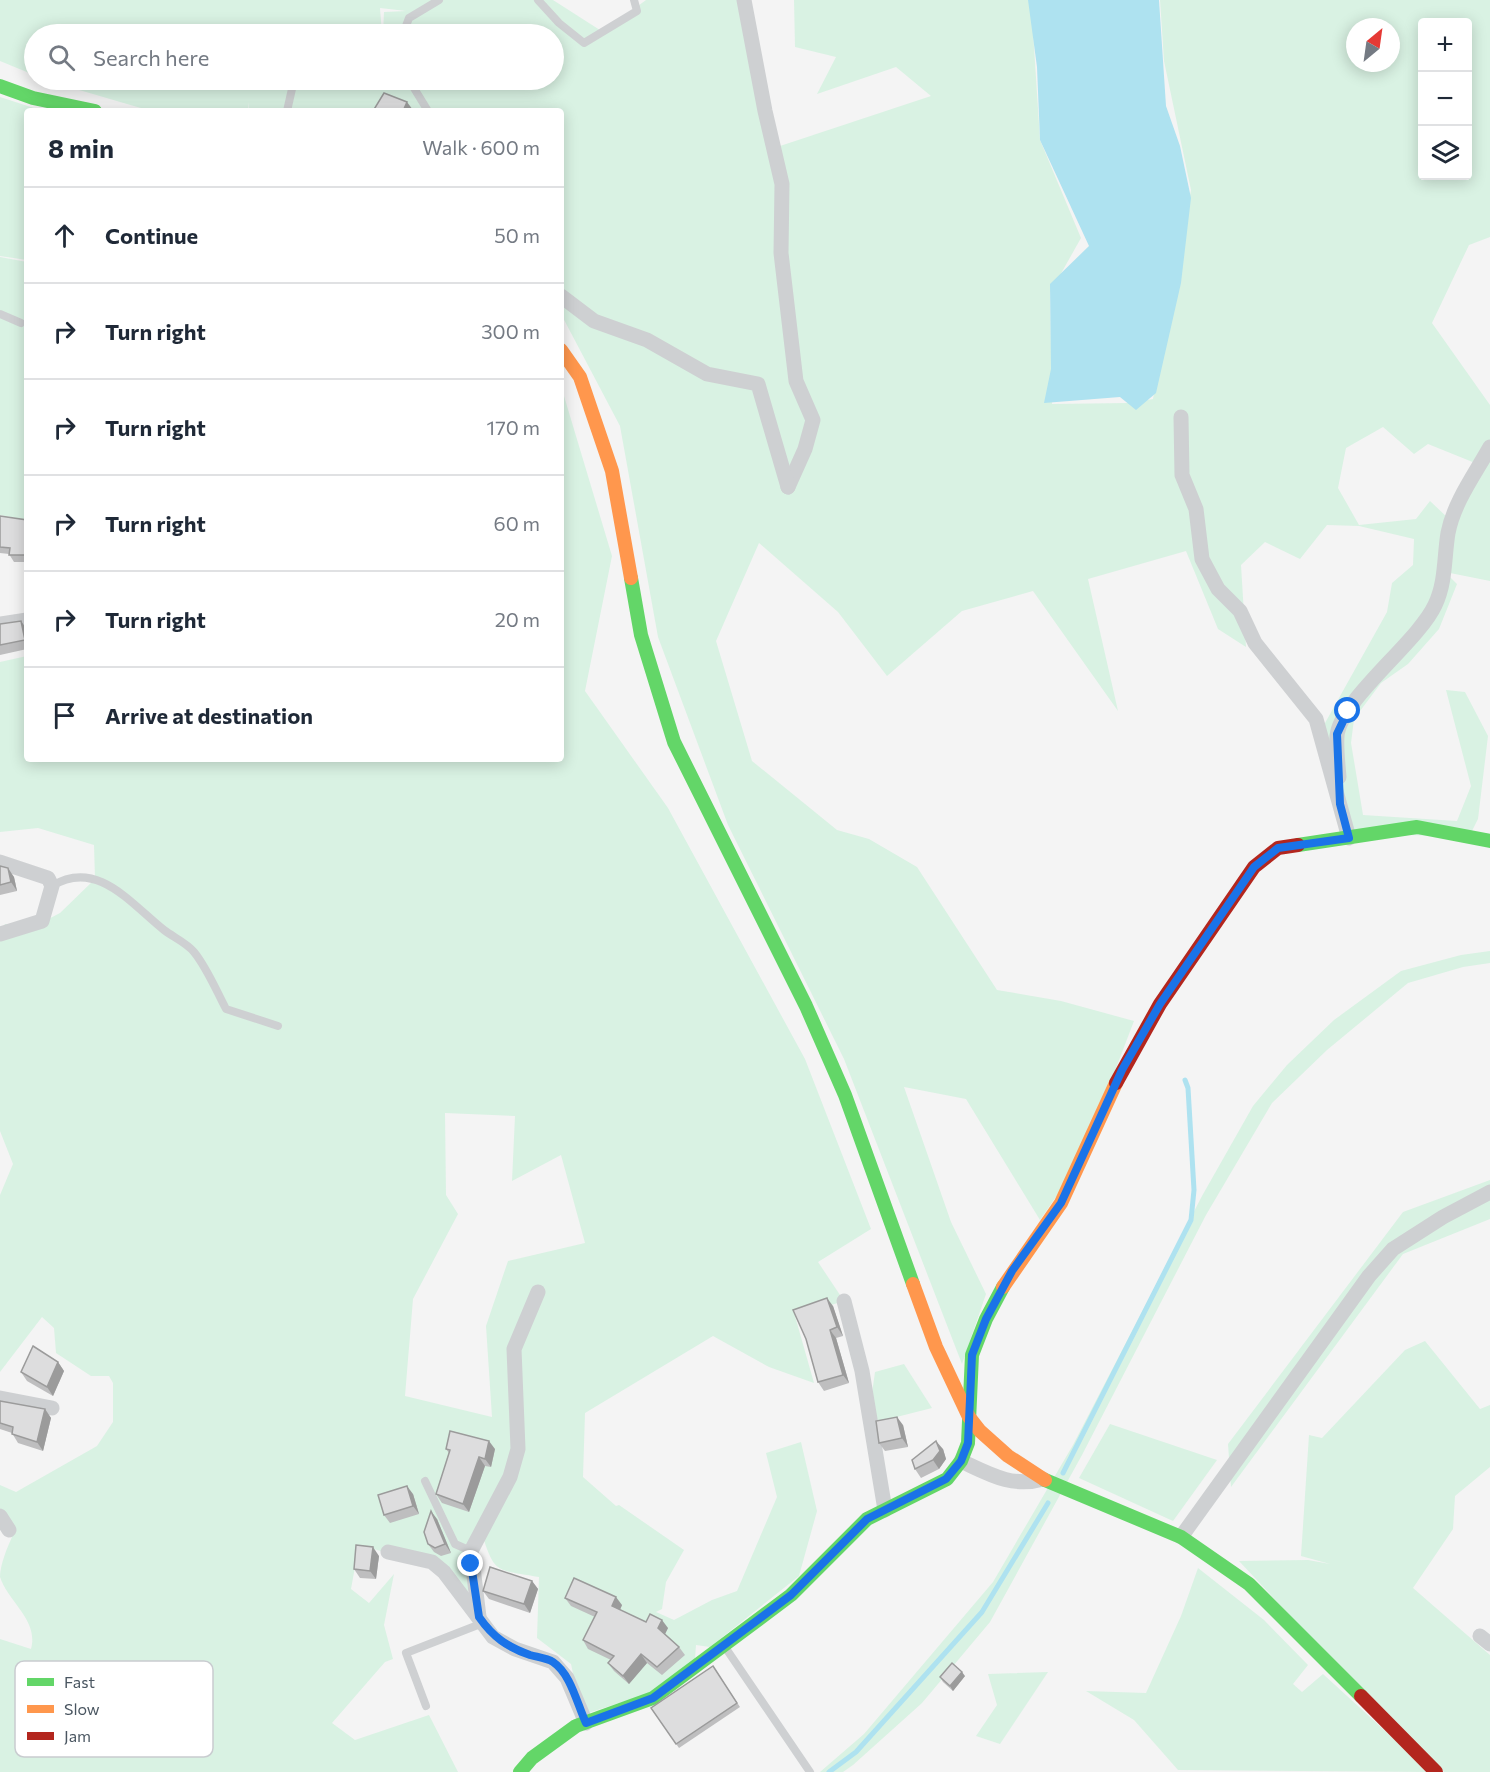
<!DOCTYPE html>
<html lang="en">
<head>
<meta charset="utf-8">
<style>
  body { margin:0; font-family:Commissioner,sans-serif; background:#f2f2f3; color:#1f2937 }
  .controls { position:absolute; right:18px; top:18px; display:grid; overflow:hidden; border-radius:6px; box-shadow:0 3px 15px #0003 }
  .controls button { width:54px; height:54px; display:grid; place-items:center; padding:0; border:0; border-bottom:2px solid #e0e1e3; background:#fff; color:#1f2937; font:30px sans-serif }
  .compass { position:absolute; left:1346px; top:18px; width:54px; height:54px; border-radius:50%; background:#fff; box-shadow:0 3px 15px #0003; rotate:29deg }
  .stop { position:absolute; width:18px; height:18px; margin:-14px; border:4px solid #1a73e8; border-radius:50%; background:#fff }
  .stop.end { background:#1a73e8; border-color:#fff; box-shadow:0 2px 6px #0008 }
  .list { margin:0; padding:0; list-style:none }
  h2 { display:flex; justify-content:space-between; align-items:center; height:78px; margin:0; padding:0 24px; font-size:26px }
  h2 small { font-size:20px; font-weight:400; color:#747a83 }
  .list li { display:grid; grid-template-columns:39px 1fr auto; gap:18px; align-items:center; box-sizing:border-box; height:96px; padding:0 24px; border-top:2px solid #e0e1e3 }
  .list b { display:block; font-size:22px; white-space:nowrap }
  .list em { font-size:20px; font-style:normal; color:#747a83 }
  .icon { flex:none; width:33px; height:33px; fill:none; stroke:currentColor; stroke-width:2; stroke-linecap:round; stroke-linejoin:round }
  .map { position:relative; flex:none; width:1490px; height:1772px; overflow:hidden }
  .search { position:absolute; background:#fff; box-shadow:0 3px 15px #0003; left:24px; top:24px; width:540px; height:66px; display:flex; align-items:center; gap:15px; box-sizing:border-box; padding:0 21px; border-radius:33px; color:#747a83; font-size:22px }
  .panel { position:absolute; background:#fff; box-shadow:0 3px 15px #0003; left:24px; top:108px; width:540px; height:654px; border-radius:6px }
  .map>svg:first-child { display:block }
  .green { fill:#d9f2e3; fill-rule:evenodd }
  .water { fill:#aee2f0 }
  .lines { fill:none; stroke-linecap:round; stroke-linejoin:round }
  .stream { stroke:#aee2f0; stroke-width:5 }
  .lane { stroke:#ced0d2; stroke-width:8 }
  .street { stroke:#ced0d2; stroke-width:15 }
  .fast { stroke:#63d668; stroke-width:14 }
  .slow { stroke:#ff974d; stroke-width:14 }
  .jam { stroke:#b3261e; stroke-width:14 }
  .wall { fill:#bebebf }
  .shaded-wall { fill:#9b9b9b }
  .building { fill:#ddddde; stroke:#9b9b9b; stroke-width:1.5 }
  .route { stroke:#1a73e8; stroke-width:8 }
  .key { fill:#fff; stroke:#c9ccd0; stroke-width:1.5 }
  .key-label { font-size:16px; fill:#4a5661 }
</style>
</head>
<body>
<div class="map">
<svg width="1490" height="1772" viewBox="0 0 1490 1772">
  <rect width="100%" height="100%" fill="#f4f4f4"/>
  <g class="green">
    <path d="M 0,0 L 553,0 L 603,32 L 646,0 L 749,0 L 774,148 L 931,96 L 896,67 L 817,94 L 836,57 L 795,47 L 794,0 L 1031,0 L 1040,140 L 1081,238 L 1050,293 L 1052,404 L 1128,403 L 1153,399 L 1191,190 L 1164,61 L 1160,0 L 1490,0 L 1490,237 L 1469,245 L 1432,323 L 1490,405 L 1490,581 L 1445,572 L 1457,584 L 1439,629 L 1408,664 L 1381,683 L 1354,719 L 1351,743 L 1363,815 L 1457,821 L 1471,786 L 1446,690 L 1465,692 L 1488,736 L 1478,819 L 1469,837 L 1348,833 L 1320,732 L 1387,612 L 1392,583 L 1413,565 L 1414,539 L 1359,526 L 1327,525 L 1300,559 L 1265,542 L 1241,565 L 1246,647 L 1218,629 L 1186,551 L 1088,579 L 1118,711 L 1033,591 L 962,611 L 887,676 L 838,612 L 759,543 L 716,641 L 752,761 L 837,830 L 869,839 L 917,867 L 997,990 L 1061,1001 L 1134,1021 L 1080,1162 L 1040,1220 L 966,1099 L 904,1087 L 951,1222 L 986,1294 L 962,1364 L 844,1059 L 728,825 L 658,637 L 620,426 L 561,314 L 561,111 L 249,111 L 248,102 L 248,111 L 151,111 L 45,80 L 554,80 L 554,34 L 383,34 L 384,12 L 406,11 L 380,8 L 382,34 L 310,34 L 308,30 L 308,34 L 34,34 L 34,75 L 0,61 ZM 1422,22 L 1468,22 L 1468,176 L 1422,176 ZM 1355,27 L 1391,27 L 1391,63 L 1355,63 ZM 1383,427 L 1414,454 L 1428,444 L 1480,465 L 1449,519 L 1430,501 L 1416,519 L 1359,525 L 1338,488 L 1346,448 Z"/>
    <path d="M 0,97 L 43,111 L 27,111 L 27,260 L 0,256 Z"/>
    <path d="M 0,257 L 27,262 L 27,520 L 0,515 Z"/>
    <path d="M 561,386 L 612,556 L 585,691 L 668,808 L 805,1059 L 871,1229 L 818,1262 L 844,1301 L 795,1316 L 814,1383 L 769,1367 L 713,1336 L 585,1413 L 583,1477 L 616,1506 L 619,1505 L 684,1550 L 666,1582 L 662,1609 L 656,1612 L 674,1620 L 712,1600 L 737,1591 L 777,1497 L 766,1453 L 801,1442 L 817,1511 L 799,1576 L 710,1647 L 696,1645 L 695,1659 L 647,1694 L 582,1715 L 571,1664 L 537,1638 L 539,1577 C 495,1569 495,1575 481,1531 L 471,1551 L 467,1602 L 439,1567 L 359,1545 L 351,1589 L 369,1603 L 394,1574 L 384,1625 L 393,1659 L 385,1662 L 332,1723 L 355,1740 L 429,1715 L 458,1772 L 0,1772 L 0,1639 L 31,1649 C 39,1620 8,1602 0,1577 C 0,1565 7,1548 12,1537 L 0,1508 L 0,1485 L 16,1492 L 97,1446 L 113,1422 L 113,1383 L 109,1376 L 91,1376 L 56,1353 L 54,1328 L 42,1317 L 0,1372 L 0,1195 L 13,1164 L 0,1131 L 0,934 L 5,924 L 37,925 L 60,913 L 95,879 L 94,845 L 38,828 L 0,832 L 0,662 L 27,656 L 27,759 L 561,759 ZM 445,1113 L 515,1116 L 512,1181 L 561,1155 L 585,1243 L 508,1261 L 486,1326 L 492,1417 L 405,1396 L 413,1299 L 458,1214 L 446,1195 Z"/>
    <path d="M 1490,951 L 1490,963 L 1463,967 L 1408,983 L 1327,1050 L 1272,1103 L 1206,1215 L 1082,1455 L 990,1622 L 922,1703 L 853,1765 L 843,1772 L 820,1772 L 864,1734 L 993,1582 L 1073,1445 L 1202,1196 L 1253,1106 L 1287,1065 L 1334,1020 L 1401,971 L 1461,955 Z"/>
    <path d="M 1490,1180 L 1490,1219 L 1403,1254 L 1231,1487 L 1228,1444 L 1403,1212 Z"/>
    <path d="M 1425,1341 L 1480,1409 L 1490,1405 L 1490,1467 L 1455,1496 L 1453,1529 L 1413,1588 L 1490,1655 L 1490,1772 L 1444,1772 L 1326,1654 L 1239,1561 L 1308,1560 L 1330,1564 L 1301,1556 L 1309,1435 L 1322,1438 L 1405,1350 Z"/>
    <path d="M 904,1364 L 932,1408 L 873,1423 L 871,1400 L 875,1372 Z"/>
    <path d="M 1110,1424 L 1217,1460 L 1173,1521 L 1079,1478 Z"/>
    <path d="M 1198,1568 L 1264,1620 L 1308,1665 L 1293,1684 L 1302,1692 L 1323,1674 L 1430,1772 L 1178,1770 L 1134,1720 L 1086,1691 L 1146,1693 L 1181,1616 Z"/>
    <path d="M 1048,1672 L 1000,1744 L 976,1736 L 997,1705 L 988,1674 Z"/>
  </g>
  <path class="water" d="M 1028,0 L 1159,0 L 1166,106 L 1180,146 L 1191,198 L 1181,283 L 1156,393 L 1136,410 L 1120,397 L 1044,403 L 1051,369 L 1050,284 L 1089,246 L 1040,140 L 1037,67 Z"/>
  <g class="lines">
    <g class="stream">
      <path d="M 1063,1473 L 1191,1220 L 1194,1190 L 1188,1088 L 1185,1080"/>
      <path d="M 829,1772 L 856,1752 L 982,1612 L 1048,1503"/>
    </g>
    <g class="lane">
      <path d="M 538,0 L 559,23 L 584,43 L 637,11 L 634,0"/>
      <path d="M 403,34 L 409,18 L 439,0"/>
      <path d="M 409,80 L 428,111"/>
      <path d="M 287,111 L 294,80"/>
      <path d="M 0,314 L 21,323"/>
      <path d="M 52,886 C 97,858 131,904 164,930 C 173,937 187,943 194,952 C 207,968 216,990 226,1009 L 278,1026"/>
      <path d="M 425,1481 L 455,1544 L 471,1551"/>
      <path d="M 725,1647 L 810,1772"/>
      <path d="M 426,1706 L 406,1653 L 483,1623"/>
    </g>
    <g class="street">
      <path d="M 744,0 L 765,111 L 782,184 L 781,253 L 796,381 L 813,420 L 805,449 L 788,487"/>
      <path d="M 561,296 L 594,321 L 647,340 L 707,374 L 758,384 L 788,487"/>
      <path d="M 1181,417 L 1182,475 L 1196,509 L 1202,559 L 1218,589 L 1240,611 L 1255,643 L 1316,719 L 1349,838"/>
      <path d="M 0,624 L 27,620"/>
      <path d="M 1339,777 C 1338,764 1336,749 1337,736 C 1340,700 1418,642 1435,605 C 1446,582 1444,557 1448,533 C 1454,502 1475,474 1490,447"/>
      <path d="M 0,862 L 48,878 L 52,886 L 42,921 L 0,934"/>
      <path d="M 844,1301 L 862,1371 L 885,1510"/>
      <path d="M 0,1398 L 52,1408"/>
      <path d="M 961,1461 C 989,1474 1012,1488 1043,1479"/>
      <path d="M 0,1516 L 9,1530"/>
      <path d="M 1181,1537 L 1369,1276 L 1393,1249 L 1443,1217 L 1490,1192"/>
      <path d="M 388,1552 L 432,1562 L 444,1572 L 493,1637 L 515,1649 L 553,1662 L 567,1678 L 586,1723"/>
      <path d="M 479,1617 L 471,1551 L 510,1477 L 518,1449 L 514,1349 L 538,1292"/>
      <path d="M 1480,1636 L 1490,1644"/>
    </g>
    <g class="fast">
      <path d="M 0,86 L 33,98 L 95,111"/>
      <path d="M 631,578 L 641,635 L 674,742 L 806,1006 L 845,1095 L 913,1284"/>
      <path d="M 1298,845 L 1417,827 L 1490,841"/>
      <path d="M 1045,1480 L 1181,1537 L 1249,1584 L 1361,1696"/>
      <path d="M 520,1772 L 532,1758 L 576,1726 L 653,1698 L 791,1595 L 867,1519 L 947,1479 L 961,1461 L 968,1443 L 972,1355 L 986,1319 L 1003,1287"/>
    </g>
    <g class="slow">
      <path d="M 561,350 L 580,377 L 612,471 L 631,578"/>
      <path d="M 913,1284 L 936,1347 L 969,1417 L 980,1431 L 1008,1456 L 1045,1480"/>
      <path d="M 1003,1287 L 1061,1203 L 1116,1083"/>
    </g>
    <g class="jam">
      <path d="M 1116,1083 L 1160,1004 L 1254,867 L 1278,848 L 1298,845"/>
      <path d="M 1361,1696 L 1436,1772"/>
    </g>
  </g>
  <g class="wall">
    <path d="M 0,516 L 27,520 L 27,562 L 14,562 L 9,554 L 0,553 Z"/>
    <path d="M 21,621 L 27,630 L 27,649 L 0,655 L 0,624 Z"/>
    <path d="M 0,866 L 14,877 L 17,891 L 0,895 Z"/>
    <path d="M 833,1306 L 843,1336 L 836,1338 L 849,1383 L 824,1391 L 818,1382 Z"/>
    <path d="M 58,1362 L 64,1371 L 53,1396 L 27,1381 L 21,1372 Z"/>
    <path d="M 0,1401 L 45,1409 L 51,1418 L 43,1451 L 18,1443 L 12,1433 L 0,1429 Z"/>
    <path d="M 903,1425 L 908,1447 L 885,1451 L 879,1443 Z"/>
    <path d="M 446,1449 L 495,1449 L 491,1467 L 485,1466 L 469,1512 L 442,1503 L 436,1494 L 449,1453 Z"/>
    <path d="M 943,1449 L 946,1459 L 939,1469 L 921,1478 L 915,1469 Z"/>
    <path d="M 413,1494 L 419,1514 L 390,1523 L 384,1515 Z"/>
    <path d="M 437,1519 L 451,1553 L 441,1556 L 434,1552 L 428,1544 Z"/>
    <path d="M 379,1556 L 376,1579 L 360,1578 L 354,1569 Z"/>
    <path d="M 532,1581 L 538,1589 L 530,1613 L 489,1599 L 483,1591 Z"/>
    <path d="M 565,1598 L 622,1605 L 620,1610 L 646,1622 L 668,1628 L 665,1634 L 679,1647 L 685,1655 L 662,1675 L 647,1663 L 629,1684 L 614,1671 L 608,1663 L 611,1660 L 588,1649 L 583,1640 L 595,1617 L 571,1606 Z"/>
    <path d="M 713,1666 L 740,1707 L 679,1748 L 651,1708 Z"/>
    <path d="M 965,1676 L 953,1691 L 943,1682 L 940,1677 Z"/>
  </g>
  <g class="shaded-wall">
    <path d="M 407,102 L 413,110 L 413,111 L 403,111 Z"/>
    <path d="M 21,621 L 27,630 L 27,643 L 25,640 Z"/>
    <path d="M 8,868 L 14,877 L 17,891 L 11,882 Z"/>
    <path d="M 827,1298 L 833,1306 L 843,1336 L 837,1327 Z"/>
    <path d="M 830,1330 L 836,1338 L 849,1383 L 843,1375 Z"/>
    <path d="M 58,1362 L 64,1371 L 53,1396 L 47,1387 Z"/>
    <path d="M 45,1409 L 51,1418 L 43,1451 L 37,1442 Z"/>
    <path d="M 897,1417 L 903,1425 L 908,1447 L 902,1438 Z"/>
    <path d="M 489,1441 L 495,1449 L 491,1467 L 485,1459 Z"/>
    <path d="M 936,1441 L 943,1449 L 946,1459 L 939,1469 L 933,1460 Z"/>
    <path d="M 479,1457 L 485,1466 L 469,1512 L 463,1504 Z"/>
    <path d="M 407,1486 L 413,1494 L 419,1514 L 413,1506 Z"/>
    <path d="M 431,1511 L 437,1519 L 451,1553 L 445,1544 Z"/>
    <path d="M 373,1547 L 379,1556 L 376,1579 L 370,1571 Z"/>
    <path d="M 532,1581 L 538,1589 L 530,1613 L 524,1604 Z"/>
    <path d="M 616,1597 L 622,1605 L 618,1614 L 612,1606 Z"/>
    <path d="M 662,1620 L 668,1628 L 664,1636 L 658,1628 Z"/>
    <path d="M 641,1654 L 647,1663 L 629,1684 L 623,1676 Z"/>
    <path d="M 962,1672 L 965,1676 L 953,1691 L 950,1686 Z"/>
  </g>
  <g class="building">
    <path d="M 384,93 L 407,102 L 403,111 L 373,111 Z"/>
    <path d="M 0,516 L 27,520 L 27,555 L 9,555 L 10,548 L 0,547 Z"/>
    <path d="M 21,621 L 25,640 L 0,645 L 0,624 Z"/>
    <path d="M 0,866 L 8,868 L 11,882 L 0,885 Z"/>
    <path d="M 827,1298 L 837,1327 L 830,1330 L 843,1375 L 818,1382 L 806,1339 L 793,1310 Z"/>
    <path d="M 33,1346 L 58,1362 L 47,1387 L 21,1372 Z"/>
    <path d="M 0,1401 L 45,1409 L 37,1442 L 12,1434 L 13,1427 L 0,1423 Z"/>
    <path d="M 897,1417 L 902,1438 L 879,1443 L 876,1421 Z"/>
    <path d="M 450,1431 L 489,1441 L 485,1459 L 479,1457 L 463,1504 L 436,1494 L 450,1450 L 446,1449 Z"/>
    <path d="M 936,1441 L 940,1451 L 933,1460 L 915,1469 L 912,1460 Z"/>
    <path d="M 407,1486 L 413,1506 L 384,1515 L 378,1495 Z"/>
    <path d="M 431,1511 L 445,1544 L 435,1548 L 428,1544 L 424,1532 Z"/>
    <path d="M 356,1545 L 373,1547 L 370,1571 L 354,1569 Z"/>
    <path d="M 490,1567 L 532,1581 L 524,1604 L 483,1591 Z"/>
    <path d="M 574,1578 L 616,1597 L 612,1606 L 646,1622 L 650,1614 L 662,1620 L 658,1628 L 679,1647 L 657,1667 L 641,1654 L 623,1676 L 608,1663 L 614,1656 L 583,1640 L 597,1612 L 565,1598 Z"/>
    <path d="M 952,1663 L 962,1672 L 950,1686 L 940,1677 Z"/>
    <path d="M 713,1666 L 737,1703 L 676,1744 L 651,1708 Z"/>
  </g>
  <g class="lines">
    <path class="route" d="M 471,1564 L 479,1617 C 493,1637 507,1647 530,1655 C 537,1657 547,1658 553,1662 C 571,1674 577,1704 586,1723 L 653,1698 L 791,1595 L 867,1519 L 946,1479 L 961,1461 L 968,1443 L 972,1355 L 986,1319 L 1012,1271 L 1061,1203 L 1122,1070 L 1160,1004 L 1254,867 L 1278,848 L 1349,838 L 1340,804 L 1337,734 L 1348,711"/>
  </g>
  <rect x="15" y="1661" width="198" height="96" rx="9" class="key"/>
  <rect x="27" y="1678" width="27" height="8" fill="#63d668"/>
  <rect x="27" y="1705" width="27" height="8" fill="#ff974d"/>
  <rect x="27" y="1732" width="27" height="8" fill="#b3261e"/>
  <g class="key-label">
    <text x="64" y="1688">Fast</text>
    <text x="64" y="1715">Slow</text>
    <text x="64" y="1742">Jam</text>
  </g>
</svg>
<div class="controls">
<button>+</button>
<button>−</button>
<button><svg class="icon" aria-label="layers" viewBox="0 0 24 24"><path d="M12 4l9 5-9 5-9-5zM3 14l9 5 9-5"/></svg></button>
</div>
<svg class="compass" viewBox="-18 -18 36 36"><path d="M0-13l5 13h-10z" fill="#e53935"/><path d="M0 13l5-13h-10z" fill="#747a83"/></svg>
<div class="stop" style="left:1348px;top:711px"></div>
<div class="stop end" style="left:471px;top:1564px"></div>
<div class="search"><svg class="icon" aria-label="search" viewBox="0 0 24 24"><circle cx="10" cy="10" r="6"/><path d="M15 15l6 6"/></svg>Search here</div>
<section class="panel">
<h2>8 min<small>Walk · 600 m</small></h2>
<ul class="list">
<li><svg class="icon" aria-label="ahead" viewBox="0 0 24 24"><path d="M12 20V5M6 11l6-6 6 6"/></svg><div><b>Continue</b></div><em>50 m</em></li>
<li><svg class="icon" aria-label="right" viewBox="0 0 24 24"><path d="M7 20v-9h11M14 6l5 5-5 5"/></svg><div><b>Turn right</b></div><em>300 m</em></li>
<li><svg class="icon" aria-label="right" viewBox="0 0 24 24"><path d="M7 20v-9h11M14 6l5 5-5 5"/></svg><div><b>Turn right</b></div><em>170 m</em></li>
<li><svg class="icon" aria-label="right" viewBox="0 0 24 24"><path d="M7 20v-9h11M14 6l5 5-5 5"/></svg><div><b>Turn right</b></div><em>60 m</em></li>
<li><svg class="icon" aria-label="right" viewBox="0 0 24 24"><path d="M7 20v-9h11M14 6l5 5-5 5"/></svg><div><b>Turn right</b></div><em>20 m</em></li>
<li><svg class="icon" aria-label="arrive" viewBox="0 0 24 24"><path d="M6 21V4h12l-3 4 3 4H6"/></svg><div><b>Arrive at destination</b></div></li>
</ul>
</section>
</div>
</body>
</html>
